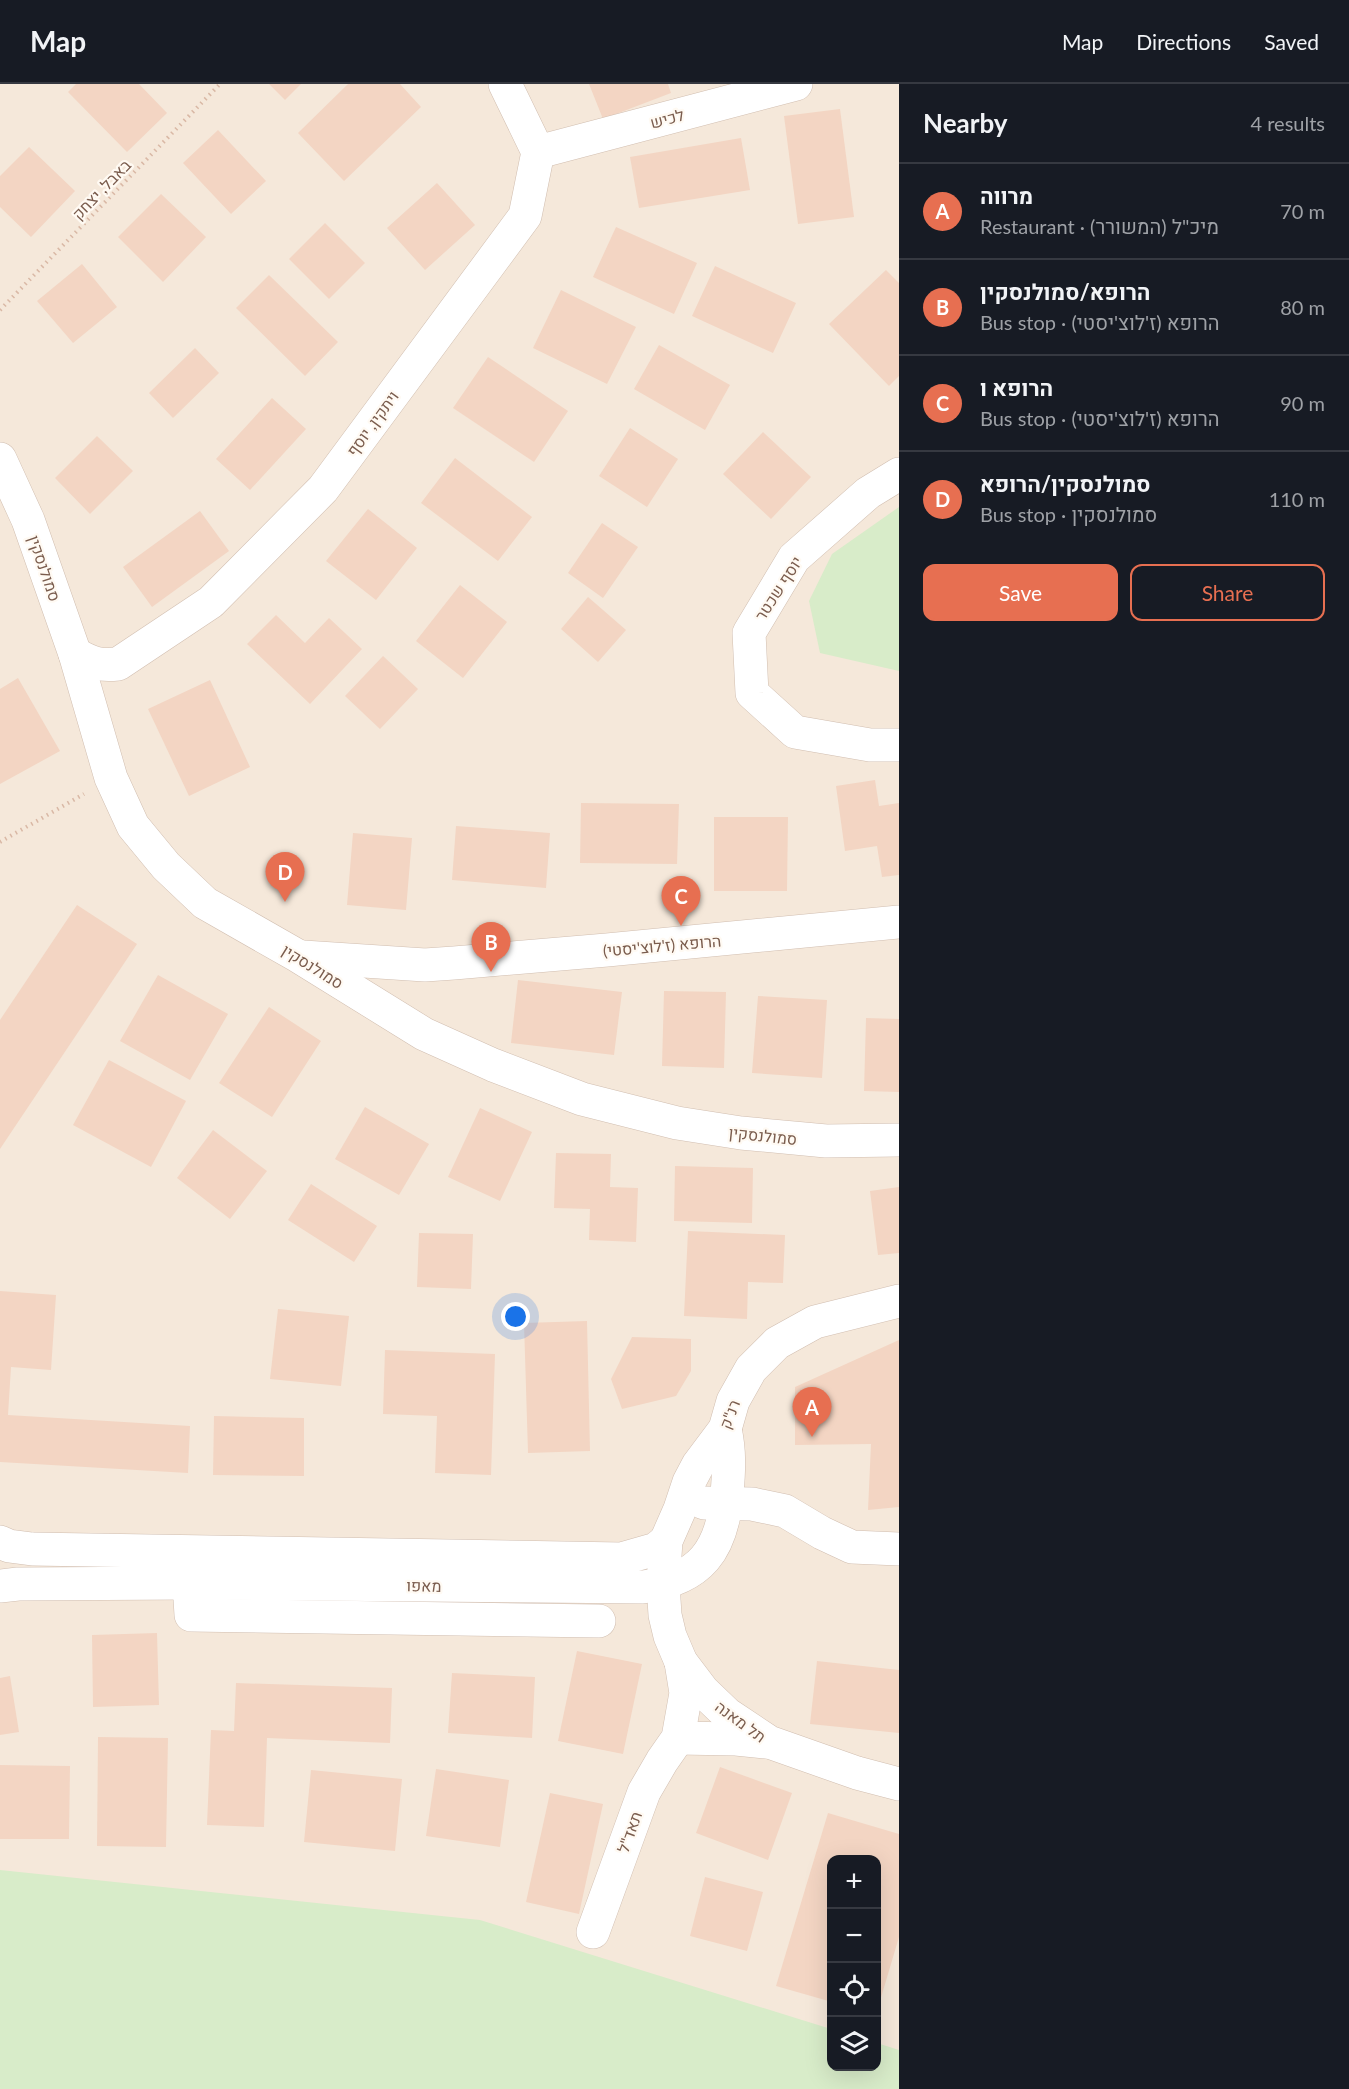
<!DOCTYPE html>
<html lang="en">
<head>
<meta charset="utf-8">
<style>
  body { margin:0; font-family:Lato,Heebo,sans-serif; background:#242831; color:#f1f3f6 }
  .controls { position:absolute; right:18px; bottom:18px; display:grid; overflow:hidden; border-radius:12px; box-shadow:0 6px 24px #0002 }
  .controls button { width:54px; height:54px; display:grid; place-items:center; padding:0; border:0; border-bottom:2px solid #363941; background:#171b24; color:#f1f3f6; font:30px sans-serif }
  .you { position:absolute; left:516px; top:1233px; width:21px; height:21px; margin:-15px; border:4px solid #fff; border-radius:50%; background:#1a73e8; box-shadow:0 0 0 9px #1a73e833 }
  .badge { display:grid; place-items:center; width:39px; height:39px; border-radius:50%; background:#e76f51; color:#fff; font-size:20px; font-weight:700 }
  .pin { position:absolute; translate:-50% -50px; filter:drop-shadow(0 2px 3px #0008) }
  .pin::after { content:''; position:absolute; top:32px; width:21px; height:18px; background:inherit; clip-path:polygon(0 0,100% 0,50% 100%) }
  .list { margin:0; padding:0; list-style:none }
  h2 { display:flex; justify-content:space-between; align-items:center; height:78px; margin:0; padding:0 24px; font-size:26px }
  h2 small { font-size:20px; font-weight:400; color:#9ea1a6 }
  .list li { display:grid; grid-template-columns:39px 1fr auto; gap:18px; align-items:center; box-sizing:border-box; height:96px; padding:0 24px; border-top:2px solid #363941 }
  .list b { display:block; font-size:22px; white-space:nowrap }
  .list p { margin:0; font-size:20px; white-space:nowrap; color:#9ea1a6 }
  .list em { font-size:20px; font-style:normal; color:#9ea1a6 }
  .actions { display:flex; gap:12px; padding:18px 24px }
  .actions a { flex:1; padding:14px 0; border:2px solid #e76f51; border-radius:12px; text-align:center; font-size:21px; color:#e76f51 }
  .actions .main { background:#e76f51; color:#fff }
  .icon { flex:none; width:33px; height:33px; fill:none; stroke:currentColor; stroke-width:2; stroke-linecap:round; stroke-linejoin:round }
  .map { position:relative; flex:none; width:899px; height:2005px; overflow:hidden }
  header { display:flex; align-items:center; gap:36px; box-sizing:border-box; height:84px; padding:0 30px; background:#171b24; border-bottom:2px solid #363941 }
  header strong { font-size:28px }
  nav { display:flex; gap:33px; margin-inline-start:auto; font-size:21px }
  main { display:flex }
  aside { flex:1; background:#171b24 }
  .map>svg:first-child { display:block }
  .residential { fill:#f5e8da; fill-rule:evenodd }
  .green { fill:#d8ecc9 }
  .building { fill:#f3d5c3 }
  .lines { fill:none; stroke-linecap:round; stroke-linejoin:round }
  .minor-casing { stroke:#d1beb0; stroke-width:34 }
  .path { stroke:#d9b8a5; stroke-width:4; stroke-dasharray:1.5 4.5; stroke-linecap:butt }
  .minor { stroke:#fff; stroke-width:33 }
  .labels { text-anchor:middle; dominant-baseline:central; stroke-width:4.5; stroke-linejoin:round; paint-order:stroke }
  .street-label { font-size:16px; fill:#7a5c4d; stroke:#fffaf3 }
</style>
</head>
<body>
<header>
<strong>Map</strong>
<nav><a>Map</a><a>Directions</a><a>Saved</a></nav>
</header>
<main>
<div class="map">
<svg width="899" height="2005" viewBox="0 0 899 2005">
  <rect width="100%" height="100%" fill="#fdf6ec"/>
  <path class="residential" d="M 0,0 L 899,0 L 899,2005 L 0,2005 ZM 832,1776 L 876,1776 L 876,1982 L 832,1982 Z"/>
  <g class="green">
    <path d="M 899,423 L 899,587 L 820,569 L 809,517 L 832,470 Z"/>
    <path d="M 0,1786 L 480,1836 L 831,1945 L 832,1982 L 876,1982 L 877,1959 L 899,1966 L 899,2005 L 0,2005 Z"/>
  </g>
  <g class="building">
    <path d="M 76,0 L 139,0 L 167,29 L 127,68 L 68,8 Z"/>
    <path d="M 269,0 L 301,0 L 285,16 Z"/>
    <path d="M 348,0 L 400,0 L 421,23 L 344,97 L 298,49 Z"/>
    <path d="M 589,0 L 668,0 L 671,9 L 603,35 Z"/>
    <path d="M 840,25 L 854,133 L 798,140 L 784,32 Z"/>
    <path d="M 218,46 L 266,97 L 231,130 L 183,79 Z"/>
    <path d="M 741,54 L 750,106 L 639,124 L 630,73 Z"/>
    <path d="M 29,63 L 75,107 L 31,153 L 0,123 L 0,92 Z"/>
    <path d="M 437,99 L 475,141 L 425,186 L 387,144 Z"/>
    <path d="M 161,110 L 206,153 L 163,198 L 118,153 Z"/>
    <path d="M 325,139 L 365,179 L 329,215 L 289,175 Z"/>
    <path d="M 616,143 L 697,179 L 674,230 L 593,193 Z"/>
    <path d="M 82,180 L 117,223 L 73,259 L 37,217 Z"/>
    <path d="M 715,182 L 796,219 L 773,269 L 692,232 Z"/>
    <path d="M 886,186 L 899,199 L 899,292 L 889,302 L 829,240 Z"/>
    <path d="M 269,191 L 338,258 L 305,292 L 236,224 Z"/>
    <path d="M 561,206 L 636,243 L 607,300 L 533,264 Z"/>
    <path d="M 659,261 L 730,301 L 705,346 L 634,305 Z"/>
    <path d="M 195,264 L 219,289 L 173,334 L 149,309 Z"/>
    <path d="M 488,273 L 568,327 L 534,378 L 453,324 Z"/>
    <path d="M 272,314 L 306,345 L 250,406 L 216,375 Z"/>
    <path d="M 630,344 L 678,375 L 647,423 L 599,392 Z"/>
    <path d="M 763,348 L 811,393 L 771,435 L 723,390 Z"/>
    <path d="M 97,352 L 133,387 L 90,430 L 55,394 Z"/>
    <path d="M 455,374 L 532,433 L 498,477 L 421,419 Z"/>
    <path d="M 368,425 L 417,464 L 376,516 L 326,477 Z"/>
    <path d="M 200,427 L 229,467 L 152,523 L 123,483 Z"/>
    <path d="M 602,439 L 638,463 L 603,514 L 568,489 Z"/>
    <path d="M 460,501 L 507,538 L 463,594 L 416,557 Z"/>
    <path d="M 588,513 L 626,546 L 598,578 L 561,545 Z"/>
    <path d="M 276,531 L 305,559 L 329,534 L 362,565 L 310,620 L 247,560 Z"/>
    <path d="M 383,572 L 418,605 L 380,645 L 345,612 Z"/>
    <path d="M 18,594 L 60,667 L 0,700 L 0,605 Z"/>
    <path d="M 210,596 L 250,683 L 189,712 L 148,625 Z"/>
    <path d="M 875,696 L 879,722 L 899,719 L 899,791 L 882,793 L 877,762 L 845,767 L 836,702 Z"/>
    <path d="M 581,719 L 679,720 L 677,780 L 580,779 Z"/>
    <path d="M 714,733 L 788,733 L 787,807 L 714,807 Z"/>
    <path d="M 456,742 L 550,749 L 546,804 L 452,796 Z"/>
    <path d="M 353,749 L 412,754 L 406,826 L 347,821 Z"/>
    <path d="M 77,821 L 137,860 L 0,1065 L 0,936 Z"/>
    <path d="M 158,891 L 228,930 L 190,996 L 120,957 Z"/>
    <path d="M 518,896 L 622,908 L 614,971 L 511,959 Z"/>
    <path d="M 664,907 L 726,908 L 724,984 L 662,982 Z"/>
    <path d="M 758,912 L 827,916 L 822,994 L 752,989 Z"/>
    <path d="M 269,923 L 321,957 L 272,1033 L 219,999 Z"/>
    <path d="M 866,934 L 899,935 L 899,1008 L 864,1007 Z"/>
    <path d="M 109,976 L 186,1017 L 151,1083 L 73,1041 Z"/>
    <path d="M 365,1023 L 429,1060 L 399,1111 L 335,1075 Z"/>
    <path d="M 480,1024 L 532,1048 L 500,1117 L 448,1093 Z"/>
    <path d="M 213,1046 L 267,1087 L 230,1135 L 177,1094 Z"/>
    <path d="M 556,1069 L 611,1070 L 610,1103 L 638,1104 L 636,1158 L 589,1156 L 590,1125 L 554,1124 Z"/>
    <path d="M 675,1082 L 753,1084 L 752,1139 L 674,1137 Z"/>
    <path d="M 311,1100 L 377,1142 L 354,1178 L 288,1136 Z"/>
    <path d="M 899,1103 L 899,1169 L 878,1171 L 870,1107 Z"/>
    <path d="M 688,1147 L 785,1151 L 783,1199 L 748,1198 L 747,1235 L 684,1232 Z"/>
    <path d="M 419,1149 L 473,1150 L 471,1205 L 417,1203 Z"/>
    <path d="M 0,1207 L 56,1211 L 51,1286 L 11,1283 L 8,1331 L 190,1342 L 188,1389 L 0,1378 Z"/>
    <path d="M 278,1225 L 349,1232 L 341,1302 L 270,1295 Z"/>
    <path d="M 587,1237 L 590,1367 L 528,1369 L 524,1239 Z"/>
    <path d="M 632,1253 L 691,1255 L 691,1287 L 676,1312 L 622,1325 L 611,1295 Z"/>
    <path d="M 899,1256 L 899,1423 L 868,1426 L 871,1360 L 795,1361 L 795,1303 Z"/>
    <path d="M 385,1266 L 495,1270 L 491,1391 L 435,1389 L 437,1332 L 383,1330 Z"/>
    <path d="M 214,1332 L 304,1334 L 304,1392 L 213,1391 Z"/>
    <path d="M 157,1549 L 159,1621 L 93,1623 L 92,1551 Z"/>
    <path d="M 577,1567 L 642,1580 L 623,1670 L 558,1657 Z"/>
    <path d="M 817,1577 L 899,1586 L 899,1649 L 810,1640 Z"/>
    <path d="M 452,1589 L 535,1593 L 532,1654 L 448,1649 Z"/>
    <path d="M 10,1592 L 19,1648 L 0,1651 L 0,1594 Z"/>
    <path d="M 236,1599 L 392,1604 L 390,1659 L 267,1654 L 264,1743 L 207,1741 L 211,1646 L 234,1647 Z"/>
    <path d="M 98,1653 L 168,1654 L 166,1763 L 97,1762 Z"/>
    <path d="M 0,1681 L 70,1682 L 69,1755 L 0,1755 Z"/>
    <path d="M 720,1683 L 792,1709 L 768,1776 L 696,1749 Z"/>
    <path d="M 436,1685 L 509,1696 L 500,1763 L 426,1752 Z"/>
    <path d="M 311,1686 L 402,1695 L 395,1767 L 304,1758 Z"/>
    <path d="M 550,1709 L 603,1720 L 579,1830 L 526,1818 Z"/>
    <path d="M 828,1729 L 899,1750 L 899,1853 L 877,1927 L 876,1776 L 832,1776 L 832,1918 L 776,1902 Z"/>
    <path d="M 705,1793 L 763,1808 L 747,1867 L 690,1852 Z"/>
  </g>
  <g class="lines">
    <defs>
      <g id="minor">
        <path d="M 538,68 L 796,0"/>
        <path d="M 0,375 L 28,436 L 75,570 L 111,694 L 133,742 L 166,782 L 205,819 L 298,872 L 424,950 L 493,981 L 582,1015 L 677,1039 L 741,1049 L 826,1057 L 899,1056"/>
        <path d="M 899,390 L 868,409 L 794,474 L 749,549 L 752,609 L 795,648 L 870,661 L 899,661"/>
        <path d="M 75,570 C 92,579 99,582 118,580 L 211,518 L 323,405 L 525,132 L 538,68 L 505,0"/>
        <path d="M 303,873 L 425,881 L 454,879 L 607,866 L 899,838"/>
        <path d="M 899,1217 L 815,1238 L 777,1259 L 751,1285 L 733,1317 L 725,1345 L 698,1381 L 689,1398 L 680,1425 L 666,1457 L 663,1500 L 665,1531 L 670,1552 L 681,1578 L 703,1607 L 727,1630 L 769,1658 L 857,1689 L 899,1700"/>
        <path d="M 704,1419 L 752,1420 L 785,1427 L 822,1449 L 852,1463 L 899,1465"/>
        <path d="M 0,1458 L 9,1462 L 32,1465 L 621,1475 L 656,1465 L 666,1457"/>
        <path d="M 189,1499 L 191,1531 L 599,1537"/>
        <path d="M 0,1502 L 18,1500 L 189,1499 L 643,1503 C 701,1495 722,1466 727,1410 C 729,1387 730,1367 725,1345"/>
        <path d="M 678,1654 L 736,1655 L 766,1658"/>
        <path d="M 593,1848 L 644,1708 L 662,1677 L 678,1654 L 686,1609 L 681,1578"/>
      </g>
    </defs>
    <use href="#minor" class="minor-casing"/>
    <g class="path">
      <path d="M 0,226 L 220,0"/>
      <path d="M 0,758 L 84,710"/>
    </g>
    <use href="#minor" class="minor"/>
  </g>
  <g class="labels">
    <g class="street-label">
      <text transform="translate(667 34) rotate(-15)">לכיש</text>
      <text transform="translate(101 105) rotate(-46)">באבל, יצחק</text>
      <text transform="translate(372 339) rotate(-54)">ויתקין, יוסף</text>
      <text transform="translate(45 484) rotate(71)">סמולנסקין</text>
      <text transform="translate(778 504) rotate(-57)">יוסף שכטר</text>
      <text transform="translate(662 861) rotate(-5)">הרופא (ז'לוצ'יסטי)</text>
      <text transform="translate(313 882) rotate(32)">סמולנסקין</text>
      <text transform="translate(763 1051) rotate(6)">סמולנסקין</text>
      <text transform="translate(729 1330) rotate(-68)">רנ"ק</text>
      <text transform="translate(424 1501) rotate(1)">מאפו</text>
      <text transform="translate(741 1637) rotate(36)">תל מאנה</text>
      <text transform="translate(629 1748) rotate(-70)">תאד"ל</text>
    </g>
  </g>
</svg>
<div class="controls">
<button>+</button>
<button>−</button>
<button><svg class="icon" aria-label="locate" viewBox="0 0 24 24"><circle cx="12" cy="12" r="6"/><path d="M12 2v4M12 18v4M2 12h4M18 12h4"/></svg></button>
<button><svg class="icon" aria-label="layers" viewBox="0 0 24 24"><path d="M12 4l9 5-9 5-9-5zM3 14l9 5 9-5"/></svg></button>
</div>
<div class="you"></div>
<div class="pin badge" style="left:812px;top:1353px">A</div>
<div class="pin badge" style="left:491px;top:888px">B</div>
<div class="pin badge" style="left:681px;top:842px">C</div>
<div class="pin badge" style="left:285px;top:818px">D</div>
</div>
<aside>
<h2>Nearby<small>4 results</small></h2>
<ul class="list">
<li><span class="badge">A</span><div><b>מרווה</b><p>Restaurant · מיכ&quot;ל (המשורר)</p></div><em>70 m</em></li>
<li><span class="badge">B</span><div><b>הרופא/סמולנסקין</b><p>Bus stop · הרופא (ז'לוצ'יסטי)</p></div><em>80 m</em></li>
<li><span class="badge">C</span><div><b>הרופא ו</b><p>Bus stop · הרופא (ז'לוצ'יסטי)</p></div><em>90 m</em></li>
<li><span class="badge">D</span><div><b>סמולנסקין/הרופא</b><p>Bus stop · סמולנסקין</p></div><em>110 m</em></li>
</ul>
<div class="actions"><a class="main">Save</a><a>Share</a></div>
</aside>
</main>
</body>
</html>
